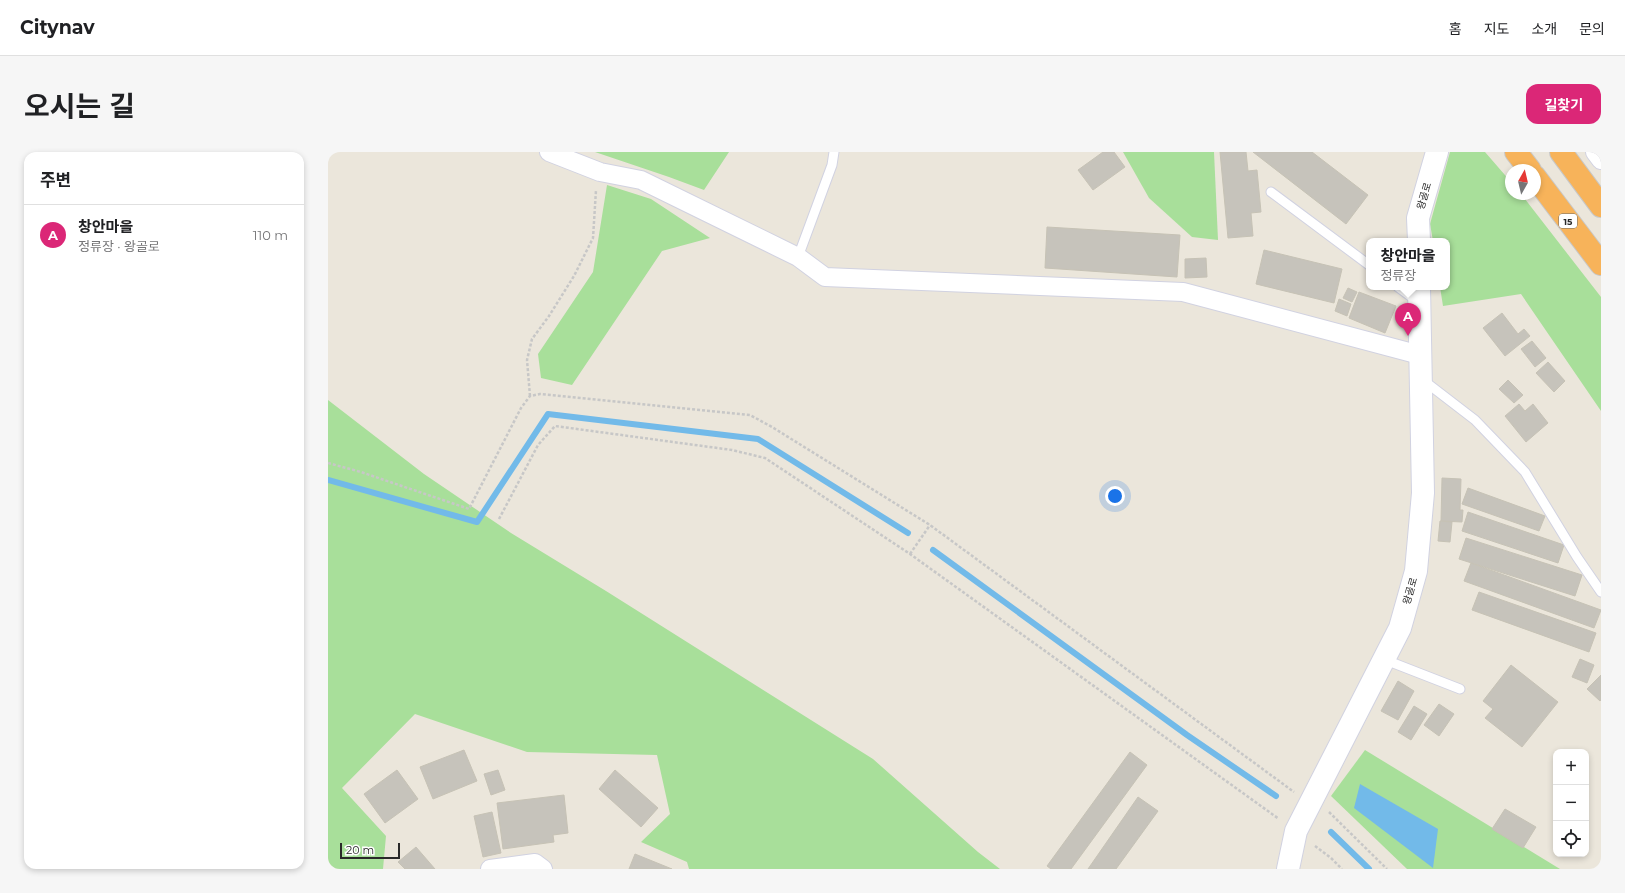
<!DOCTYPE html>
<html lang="ko">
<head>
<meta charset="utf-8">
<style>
  body { margin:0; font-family:Montserrat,"Noto Sans KR",sans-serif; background:#f6f6f6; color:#202124 }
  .controls { position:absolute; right:12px; bottom:12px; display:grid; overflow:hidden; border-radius:8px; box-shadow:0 2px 6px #0003 }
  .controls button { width:36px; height:36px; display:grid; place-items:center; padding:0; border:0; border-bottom:1px solid #e0e0e0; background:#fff; color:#202124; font:20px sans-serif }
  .compass { position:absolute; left:1177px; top:12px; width:36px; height:36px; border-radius:50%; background:#fff; box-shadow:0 2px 6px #0003; rotate:8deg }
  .scale { position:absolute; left:12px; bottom:10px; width:60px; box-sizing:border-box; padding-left:4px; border:2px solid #292929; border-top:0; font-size:11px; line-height:14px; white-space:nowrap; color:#292929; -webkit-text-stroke:3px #fff; paint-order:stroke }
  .you { position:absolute; left:787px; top:344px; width:14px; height:14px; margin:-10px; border:3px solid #fff; border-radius:50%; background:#1a73e8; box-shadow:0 0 0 6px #1a73e833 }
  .badge { display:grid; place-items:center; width:26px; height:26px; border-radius:50%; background:#db2777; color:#fff; font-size:13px; font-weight:700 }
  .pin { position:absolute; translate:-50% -33px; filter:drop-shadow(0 1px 2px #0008) }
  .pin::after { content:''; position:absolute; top:21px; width:14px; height:12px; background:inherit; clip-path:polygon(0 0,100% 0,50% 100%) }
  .popup { position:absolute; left:1038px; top:86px; width:84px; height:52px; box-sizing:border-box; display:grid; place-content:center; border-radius:8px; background:#fff; filter:drop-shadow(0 1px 3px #0005); font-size:13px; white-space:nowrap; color:#757577 }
  .popup b { font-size:15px; color:#202124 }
  .popup::after { content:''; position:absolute; left:50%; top:100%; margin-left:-8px; border:8px solid transparent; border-top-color:#fff }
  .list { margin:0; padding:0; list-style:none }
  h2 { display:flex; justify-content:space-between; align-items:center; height:52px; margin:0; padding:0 16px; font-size:17px }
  h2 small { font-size:13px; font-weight:400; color:#757577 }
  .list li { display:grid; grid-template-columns:26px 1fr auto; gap:12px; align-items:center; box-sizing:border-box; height:60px; padding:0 16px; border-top:1px solid #e0e0e0 }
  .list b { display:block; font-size:15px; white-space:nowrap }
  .list p { margin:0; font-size:13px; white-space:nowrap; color:#757577 }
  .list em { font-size:13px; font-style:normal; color:#757577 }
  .icon { flex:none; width:22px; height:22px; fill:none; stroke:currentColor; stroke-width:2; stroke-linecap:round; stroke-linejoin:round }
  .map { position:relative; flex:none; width:1273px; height:717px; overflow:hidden; border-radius:12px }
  header { display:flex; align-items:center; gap:24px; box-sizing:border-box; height:56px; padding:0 20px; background:#fff; border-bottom:1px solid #e0e0e0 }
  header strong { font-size:19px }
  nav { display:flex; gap:22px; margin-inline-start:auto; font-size:14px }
  .intro { display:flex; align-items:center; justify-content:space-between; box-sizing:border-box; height:96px; padding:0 24px }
  h1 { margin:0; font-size:28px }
  .button { padding:10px 18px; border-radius:12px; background:#db2777; color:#fff; font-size:14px; font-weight:700 }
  main { display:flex; gap:24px; padding:0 24px }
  aside { flex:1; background:#fff; border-radius:12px; box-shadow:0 2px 6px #0003 }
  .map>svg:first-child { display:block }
  .green { fill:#a8df9a }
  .water { fill:#72bae9 }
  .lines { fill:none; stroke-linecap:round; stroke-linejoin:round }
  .stream { stroke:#72bae9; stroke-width:6 }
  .building { fill:#c6c3bb; stroke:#c6c2b5 }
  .service-casing { stroke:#d1d2e1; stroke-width:11 }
  .minor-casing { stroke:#d1d2e1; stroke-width:20 }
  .secondary-casing { stroke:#d1d2e1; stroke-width:24 }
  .motorway-casing { stroke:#c7c7c7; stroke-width:24 }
  .path { stroke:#c7c7c7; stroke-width:2.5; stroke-dasharray:3 2; stroke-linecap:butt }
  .service { stroke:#fff; stroke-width:9 }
  .minor { stroke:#fff; stroke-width:18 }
  .secondary { stroke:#fff; stroke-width:22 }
  .motorway { stroke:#f7b35a; stroke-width:22 }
  .labels { text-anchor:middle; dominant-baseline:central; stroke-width:3; stroke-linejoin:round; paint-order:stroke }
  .shield { fill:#fff; stroke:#696969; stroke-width:1 }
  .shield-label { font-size:9px; font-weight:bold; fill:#292929 }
  .street-label { font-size:10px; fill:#292929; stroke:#fff }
</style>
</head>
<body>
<header>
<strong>Citynav</strong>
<nav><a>홈</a><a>지도</a><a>소개</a><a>문의</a></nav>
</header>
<div class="intro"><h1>오시는 길</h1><a class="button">길찾기</a></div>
<main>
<aside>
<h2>주변<small></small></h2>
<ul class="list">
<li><span class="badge">A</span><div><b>창안마을</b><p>정류장 · 왕골로</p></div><em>110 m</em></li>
</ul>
</aside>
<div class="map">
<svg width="1273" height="717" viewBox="0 0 1273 717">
  <rect width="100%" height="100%" fill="#ebe6db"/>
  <g class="green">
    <path d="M 267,0 L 401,0 L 376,38 L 341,25 Z"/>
    <path d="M 795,0 L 886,0 L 890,88 L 864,85 L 821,46 Z"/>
    <path d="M 1122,0 L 1157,0 L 1183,30 L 1183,42 L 1193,42 L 1273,145 L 1273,259 L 1193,142 L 1115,154 L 1112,135 L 1119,135 L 1119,89 L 1105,89 L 1102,72 Z"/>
    <path d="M 279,33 L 323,47 L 382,86 L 334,99 L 244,233 L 213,226 L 210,202 L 265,120 Z"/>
    <path d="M 0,248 L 96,322 L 183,381 L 278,439 L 545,607 L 650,700 L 672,717 L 361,717 L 359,710 L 313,690 L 342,662 L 329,603 L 199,600 L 87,562 L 14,636 L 58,684 L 55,717 L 0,717 Z"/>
    <path d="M 1037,598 L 1232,717 L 1079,717 L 1003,644 Z"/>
  </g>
  <path class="water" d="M 1032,632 L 1110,677 L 1105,716 L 1026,656 Z"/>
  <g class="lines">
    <g class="stream">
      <path d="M 0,328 L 149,370 L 220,262 L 430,287 L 580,381"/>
      <path d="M 605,398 L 859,583 L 948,644"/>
      <path d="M 1003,680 L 1041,717"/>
    </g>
  </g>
  <g class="building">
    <path d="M 775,0 L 786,0 L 797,15 L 765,38 L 750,18 Z"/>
    <path d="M 892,0 L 918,0 L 920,19 L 929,18 L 933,60 L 923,61 L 925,84 L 900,86 Z"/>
    <path d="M 925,0 L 984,0 L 1040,43 L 1018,72 Z"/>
    <path d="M 719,75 L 852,83 L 849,125 L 717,116 Z"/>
    <path d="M 936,98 L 1014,117 L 1006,151 L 928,132 Z"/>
    <path d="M 878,106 L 879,125 L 857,126 L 857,107 Z"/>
    <path d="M 1020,136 L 1029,140 L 1024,150 L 1015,146 Z"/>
    <path d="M 1031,140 L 1068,154 L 1057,181 L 1021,166 Z"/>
    <path d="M 1011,147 L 1023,152 L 1019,164 L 1007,159 Z"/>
    <path d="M 1174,161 L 1190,182 L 1196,177 L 1202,184 L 1177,204 L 1155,176 Z"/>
    <path d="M 1204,189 L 1218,206 L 1207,215 L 1193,197 Z"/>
    <path d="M 1220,210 L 1237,229 L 1226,240 L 1208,221 Z"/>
    <path d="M 1180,228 L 1195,243 L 1186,251 L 1171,237 Z"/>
    <path d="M 1191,252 L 1197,259 L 1205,252 L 1220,271 L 1198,290 L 1177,264 Z"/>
    <path d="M 1114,326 L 1133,327 L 1132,358 L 1135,358 L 1134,370 L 1113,369 Z"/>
    <path d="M 1140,336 L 1217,364 L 1211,379 L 1134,352 Z"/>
    <path d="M 1140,360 L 1236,393 L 1230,411 L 1134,379 Z"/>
    <path d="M 1112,369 L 1124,370 L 1122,390 L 1110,389 Z"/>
    <path d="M 1138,386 L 1254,423 L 1247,444 L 1131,407 Z"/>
    <path d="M 1143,411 L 1273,458 L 1266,476 L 1136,429 Z"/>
    <path d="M 1151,440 L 1268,481 L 1261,500 L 1144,458 Z"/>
    <path d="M 1252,507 L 1266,513 L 1259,531 L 1244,525 Z"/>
    <path d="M 1183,513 L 1230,550 L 1194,595 L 1157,566 L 1165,557 L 1155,549 Z"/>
    <path d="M 1273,523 L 1273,548 L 1272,549 L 1259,537 Z"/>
    <path d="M 1070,529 L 1086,539 L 1070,568 L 1053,559 Z"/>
    <path d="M 1111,552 L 1126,562 L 1111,584 L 1096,573 Z"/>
    <path d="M 1086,554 L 1099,562 L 1083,588 L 1070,580 Z"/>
    <path d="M 136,598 L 149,629 L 105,647 L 92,615 Z"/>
    <path d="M 802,600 L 819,613 L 743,717 L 723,717 L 719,714 Z"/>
    <path d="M 69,618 L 90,647 L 57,671 L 36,642 Z"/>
    <path d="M 170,618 L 177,638 L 163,643 L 156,622 Z"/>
    <path d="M 287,618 L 330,656 L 313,675 L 271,637 Z"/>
    <path d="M 236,643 L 240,681 L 225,683 L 226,690 L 175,697 L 169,651 Z"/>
    <path d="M 810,645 L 830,659 L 788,717 L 760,717 Z"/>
    <path d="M 1177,657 L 1208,675 L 1195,696 L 1164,677 Z"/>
    <path d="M 164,660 L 173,701 L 155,705 L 146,664 Z"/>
    <path d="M 88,695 L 107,717 L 77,717 L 70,710 Z"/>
    <path d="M 307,702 L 344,717 L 301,717 Z"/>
  </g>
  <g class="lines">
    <defs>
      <g id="service">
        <path d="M 943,40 L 1041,113"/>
        <path d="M 470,105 L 504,13 L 506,0"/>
        <path d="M 1070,135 L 1089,149"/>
        <path d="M 1095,228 L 1147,268 L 1197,320 L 1249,405 L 1273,440"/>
        <path d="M 1055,507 L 1132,537"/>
      </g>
      <g id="minor">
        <path d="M 221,0 L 272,20 L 313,28 L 470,105 L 497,125 L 855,140 L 1092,203"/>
        <path d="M 1267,0 L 1273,8"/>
        <path d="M 162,717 L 207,711 L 215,717"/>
      </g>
      <g id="secondary">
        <path d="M 1091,89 L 1090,66 L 1109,0"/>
        <path d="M 960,717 L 968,679 L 1072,476 L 1088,419 L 1095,341 L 1091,135"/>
      </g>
      <g id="motorway">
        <path d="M 1188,0 L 1202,18"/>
        <path d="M 1233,0 L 1273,54"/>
        <path d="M 1207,25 L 1273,112"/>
      </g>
    </defs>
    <use href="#service" class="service-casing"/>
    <use href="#minor" class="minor-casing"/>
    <use href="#secondary" class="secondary-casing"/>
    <use href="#motorway" class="motorway-casing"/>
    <g class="path">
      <path d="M 202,244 L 199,208 L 204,187 L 221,164 L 246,124 L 265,86 L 268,38"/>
      <path d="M 0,311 L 33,320 L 141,357 L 193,256 L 202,244 L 212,242 L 422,263 L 444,275 L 602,373 L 966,640"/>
      <path d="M 171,367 L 210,293 L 227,274 L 404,298 L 437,306 L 582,402 L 951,667"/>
      <path d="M 582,402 L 602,373"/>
      <path d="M 1001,660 L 1059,717"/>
      <path d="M 987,694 L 1003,706 L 1014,717"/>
    </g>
    <use href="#service" class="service"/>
    <use href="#minor" class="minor"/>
    <use href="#secondary" class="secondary"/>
    <use href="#motorway" class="motorway"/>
  </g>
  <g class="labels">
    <rect class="shield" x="1231" y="62" width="18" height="14" rx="3"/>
    <g class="shield-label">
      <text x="1240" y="69">15</text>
    </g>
    <g class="street-label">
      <text transform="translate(1096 44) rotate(-74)">왕골로</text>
      <text transform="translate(1082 439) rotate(-74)">왕골로</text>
    </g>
  </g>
</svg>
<div class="controls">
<button>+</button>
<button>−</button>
<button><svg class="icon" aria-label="locate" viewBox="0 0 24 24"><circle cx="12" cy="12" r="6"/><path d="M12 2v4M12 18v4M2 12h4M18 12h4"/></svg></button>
</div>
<svg class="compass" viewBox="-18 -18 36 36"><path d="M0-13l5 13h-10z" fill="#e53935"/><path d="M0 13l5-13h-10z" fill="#757577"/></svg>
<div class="scale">20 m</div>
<div class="you"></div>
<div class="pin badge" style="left:1080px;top:184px">A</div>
<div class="popup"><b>창안마을</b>정류장</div>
</div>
</main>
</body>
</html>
